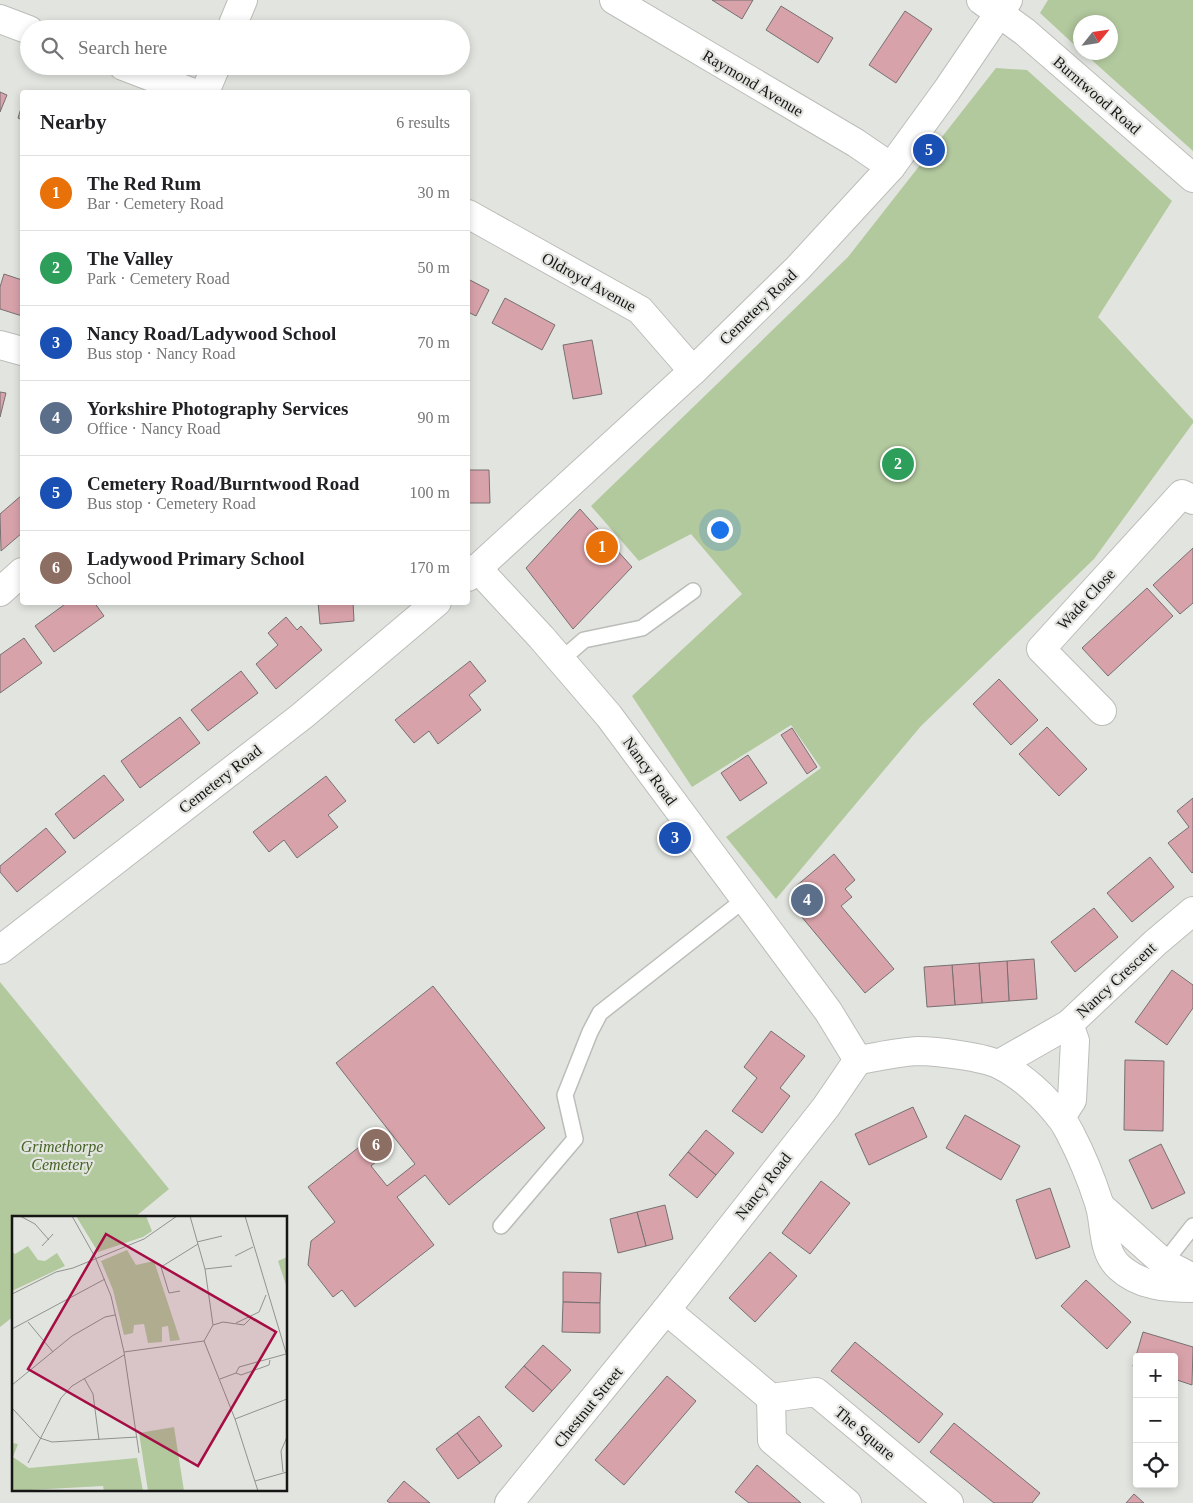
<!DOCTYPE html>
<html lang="en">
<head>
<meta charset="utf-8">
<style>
  body { margin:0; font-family:"Times New Roman",serif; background:#f2f2f2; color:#202124 }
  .controls { position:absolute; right:15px; bottom:15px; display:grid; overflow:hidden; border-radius:5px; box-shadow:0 2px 8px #0003 }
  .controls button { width:45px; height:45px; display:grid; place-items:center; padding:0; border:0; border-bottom:1px solid #e0e0e0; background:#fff; color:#202124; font:25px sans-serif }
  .compass { position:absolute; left:1073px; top:15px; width:45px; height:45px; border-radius:50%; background:#fff; box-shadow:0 2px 8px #0003; rotate:60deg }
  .you { position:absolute; left:719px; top:529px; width:18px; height:18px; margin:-12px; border:4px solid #fff; border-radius:50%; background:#1a73e8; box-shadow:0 0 0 8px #1a73e833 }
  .badge { display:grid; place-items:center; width:32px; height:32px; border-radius:50%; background:#7c3aed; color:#fff; font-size:16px; font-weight:700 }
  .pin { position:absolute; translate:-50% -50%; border:2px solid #fff; box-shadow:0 1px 5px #0006 }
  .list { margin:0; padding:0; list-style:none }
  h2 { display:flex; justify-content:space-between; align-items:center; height:65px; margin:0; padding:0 20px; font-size:21px }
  h2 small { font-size:16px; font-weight:400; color:#757577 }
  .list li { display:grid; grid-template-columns:32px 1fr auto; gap:15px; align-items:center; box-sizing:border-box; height:75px; padding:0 20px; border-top:1px solid #e0e0e0 }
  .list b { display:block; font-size:19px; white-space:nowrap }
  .list p { margin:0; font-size:16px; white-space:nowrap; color:#757577 }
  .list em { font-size:16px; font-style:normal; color:#757577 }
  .icon { flex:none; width:28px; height:28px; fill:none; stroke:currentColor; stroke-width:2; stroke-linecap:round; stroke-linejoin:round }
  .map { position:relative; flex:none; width:1193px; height:1503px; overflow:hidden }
  .search { position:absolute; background:#fff; box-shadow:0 2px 8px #0003; left:20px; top:20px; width:450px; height:55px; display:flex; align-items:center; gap:12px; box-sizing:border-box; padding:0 18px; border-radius:28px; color:#757577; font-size:19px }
  .panel { position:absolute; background:#fff; box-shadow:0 2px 8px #0003; left:20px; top:90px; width:450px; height:515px; border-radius:5px }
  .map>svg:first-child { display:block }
  .green { fill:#b2c89d }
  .building { fill:#d8a2aa; stroke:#767071 }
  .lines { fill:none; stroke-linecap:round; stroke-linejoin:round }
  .service-casing { stroke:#babdb8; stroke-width:18 }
  .minor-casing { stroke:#babdb8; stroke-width:30 }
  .service { stroke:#fff; stroke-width:15 }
  .minor { stroke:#fff; stroke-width:28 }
  .labels { text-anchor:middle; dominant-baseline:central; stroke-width:4.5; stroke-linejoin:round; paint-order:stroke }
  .street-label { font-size:16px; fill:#161615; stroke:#e2e5df }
  .park-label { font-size:16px; font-style:italic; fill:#466224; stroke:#e2e5df }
  .inset-road { fill:none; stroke:#90928e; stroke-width:1 }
  .view { fill:#a50d44; fill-opacity:0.15; stroke:#a50d44; stroke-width:2.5 }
  .inset-edge { fill:none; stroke:#161615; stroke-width:2.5 }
</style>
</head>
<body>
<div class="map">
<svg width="1193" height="1503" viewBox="0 0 1193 1503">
  <rect width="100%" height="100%" fill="#e2e5df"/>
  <g class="green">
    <path d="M 1048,0 L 1193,0 L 1193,151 L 1084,53 L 1110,52 L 1110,22 L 1080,22 L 1080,50 L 1040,13 Z"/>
    <path d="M 996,68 L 1027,70 L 1172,201 L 1098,317 L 1193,420 L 1193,423 L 1094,559 L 921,726 L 776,899 L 726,837 L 821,768 L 791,725 L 692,787 L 632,696 L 742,594 L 691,534 L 639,561 L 591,506 L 848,257 Z"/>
    <path d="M 0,982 L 169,1189 L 135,1217 L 14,1217 L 14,1316 L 0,1327 Z"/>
  </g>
  <g class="building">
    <path d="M 712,0 L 753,0 L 742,19 Z"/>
    <path d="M 781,6 L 833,38 L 818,63 L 766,30 Z"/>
    <path d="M 905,11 L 932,29 L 896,83 L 869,65 Z"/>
    <path d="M 0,92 L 7,95 L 0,112 Z"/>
    <path d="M 22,105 L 22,120 L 18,118 Z"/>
    <path d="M 4,274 L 22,280 L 22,316 L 0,309 L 0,287 Z"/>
    <path d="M 468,279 L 489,290 L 476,316 L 468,312 Z"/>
    <path d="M 505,298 L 555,325 L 542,350 L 492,323 Z"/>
    <path d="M 592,340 L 602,394 L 573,399 L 563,345 Z"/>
    <path d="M 0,392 L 6,393 L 0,417 Z"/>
    <path d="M 468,470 L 489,470 L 490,503 L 468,503 Z"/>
    <path d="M 22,495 L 22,533 L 1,551 L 0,514 Z"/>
    <path d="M 580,509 L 632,567 L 573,629 L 526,568 Z"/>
    <path d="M 1193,548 L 1193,603 L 1180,614 L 1153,585 Z"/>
    <path d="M 1147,588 L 1173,616 L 1108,676 L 1082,648 Z"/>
    <path d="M 68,602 L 94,602 L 104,616 L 54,652 L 35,626 Z"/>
    <path d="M 318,602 L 353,602 L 354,621 L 320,624 Z"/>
    <path d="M 286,617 L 297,630 L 301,626 L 322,650 L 276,689 L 256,664 L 278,645 L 268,633 Z"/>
    <path d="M 24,638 L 42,663 L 0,693 L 0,655 Z"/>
    <path d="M 470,661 L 486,681 L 469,695 L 481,710 L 438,744 L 429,731 L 414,743 L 395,720 Z"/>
    <path d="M 241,671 L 258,693 L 208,731 L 191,710 Z"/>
    <path d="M 999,679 L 1038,720 L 1011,745 L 973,704 Z"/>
    <path d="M 180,717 L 200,743 L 140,788 L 121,761 Z"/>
    <path d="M 1047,727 L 1087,769 L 1059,796 L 1019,754 Z"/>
    <path d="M 792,728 L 817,767 L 807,774 L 781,735 Z"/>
    <path d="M 748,755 L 767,783 L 740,801 L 721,773 Z"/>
    <path d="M 104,775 L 124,800 L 74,839 L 55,814 Z"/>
    <path d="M 326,776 L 346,801 L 328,815 L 338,827 L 297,858 L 284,840 L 269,852 L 253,832 Z"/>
    <path d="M 1193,798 L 1193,872 L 1192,873 L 1168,843 L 1189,827 L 1177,811 Z"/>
    <path d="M 46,828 L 66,852 L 17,892 L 0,872 L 0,866 Z"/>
    <path d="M 834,854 L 855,880 L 845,889 L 852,897 L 841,906 L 894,969 L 865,993 L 791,904 L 802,895 L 795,887 Z"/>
    <path d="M 1150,857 L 1174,887 L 1132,922 L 1107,893 Z"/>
    <path d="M 1094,908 L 1118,937 L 1075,972 L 1051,942 Z"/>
    <path d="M 1034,959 L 1037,999 L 1009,1001 L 1007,961 Z"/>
    <path d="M 1007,961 L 1009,1001 L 982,1003 L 979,963 Z"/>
    <path d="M 979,963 L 982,1003 L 955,1005 L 952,965 Z"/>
    <path d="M 952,965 L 955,1005 L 927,1007 L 924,967 Z"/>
    <path d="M 1172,970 L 1193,985 L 1193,1008 L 1167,1045 L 1135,1022 Z"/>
    <path d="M 433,986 L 545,1128 L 449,1205 L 425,1175 L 397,1197 L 434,1245 L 355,1307 L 342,1290 L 333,1297 L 308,1265 L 311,1241 L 335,1222 L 308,1187 L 363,1144 L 377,1161 L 371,1166 L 387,1186 L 415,1164 L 336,1063 Z"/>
    <path d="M 771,1031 L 805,1056 L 780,1088 L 790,1096 L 762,1133 L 732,1111 L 757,1078 L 744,1067 Z"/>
    <path d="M 1125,1060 L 1164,1061 L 1163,1131 L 1124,1130 Z"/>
    <path d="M 913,1107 L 927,1137 L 869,1165 L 855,1134 Z"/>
    <path d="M 965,1115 L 1020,1146 L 1001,1180 L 946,1148 Z"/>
    <path d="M 706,1130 L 734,1153 L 716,1175 L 688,1152 Z"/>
    <path d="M 1161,1144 L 1185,1193 L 1152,1209 L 1129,1160 Z"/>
    <path d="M 688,1152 L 716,1175 L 697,1198 L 669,1175 Z"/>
    <path d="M 821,1181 L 850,1203 L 810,1254 L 782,1233 Z"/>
    <path d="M 1050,1188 L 1070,1247 L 1036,1259 L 1016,1200 Z"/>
    <path d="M 665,1205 L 673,1239 L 646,1246 L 637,1212 Z"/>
    <path d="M 637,1212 L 646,1246 L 618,1253 L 610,1219 Z"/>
    <path d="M 770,1252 L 797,1276 L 755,1322 L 729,1298 Z"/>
    <path d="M 563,1272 L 601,1273 L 600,1303 L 563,1302 Z"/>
    <path d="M 1086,1280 L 1131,1322 L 1107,1349 L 1061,1306 Z"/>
    <path d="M 563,1302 L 600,1303 L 600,1333 L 562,1332 Z"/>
    <path d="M 1143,1332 L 1193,1347 L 1192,1385 L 1174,1379 L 1174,1357 L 1137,1357 L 1137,1367 L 1133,1366 Z"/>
    <path d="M 855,1342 L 943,1414 L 919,1443 L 831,1371 Z"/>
    <path d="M 543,1345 L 571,1370 L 552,1391 L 524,1366 Z"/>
    <path d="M 524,1366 L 552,1391 L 533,1412 L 505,1387 Z"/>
    <path d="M 667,1376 L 696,1401 L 624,1485 L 595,1460 Z"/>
    <path d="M 479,1416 L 502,1446 L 480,1463 L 457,1433 Z"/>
    <path d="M 954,1423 L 1040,1493 L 1032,1503 L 994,1503 L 930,1452 Z"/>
    <path d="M 457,1433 L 480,1463 L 458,1479 L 436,1449 Z"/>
    <path d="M 757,1465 L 801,1503 L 749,1503 L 735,1492 Z"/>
    <path d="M 404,1481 L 430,1503 L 390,1503 L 387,1501 Z"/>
    <path d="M 1134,1494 L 1144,1503 L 1126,1503 Z"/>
  </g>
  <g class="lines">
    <defs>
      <g id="service">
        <path d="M 561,660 L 584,640 L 642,628 L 693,591"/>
        <path d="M 501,1226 L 575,1139 L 565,1095 L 590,1032 L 600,1013 L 745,899"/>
        <path d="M 1160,1268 L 1193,1226"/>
      </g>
      <g id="minor">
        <path d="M 614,0 L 856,143 L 891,167"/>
        <path d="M 981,0 L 1025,32 L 1193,178"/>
        <path d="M 0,19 L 29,30"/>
        <path d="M 231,29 L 243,0"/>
        <path d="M 123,66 L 191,92"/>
        <path d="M 205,92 L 216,66"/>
        <path d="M 468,214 L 640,310 L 693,371"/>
        <path d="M 0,345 L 22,351"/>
        <path d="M 477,568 L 541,637 L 609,716 L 828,1011 L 858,1060 C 877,1057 898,1052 918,1051 C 936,1051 984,1057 1000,1065 C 1022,1076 1045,1097 1060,1117 C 1064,1121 1067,1128 1070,1133 C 1082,1156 1091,1178 1099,1203 C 1106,1224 1101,1250 1119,1267 C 1139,1286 1167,1288 1193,1288"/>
        <path d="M 468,577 L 693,371 L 798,268 L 891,167 L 947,90 L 1008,0"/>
        <path d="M 0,592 L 22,572"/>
        <path d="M 1102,711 L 1041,649 L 1182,494 L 1193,500"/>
        <path d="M 0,950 L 302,716 L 437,602"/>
        <path d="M 999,1064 L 1069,1024 L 1155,943 L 1193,911"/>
        <path d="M 1061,1117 L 1072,1100 L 1075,1041 L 1069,1024"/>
        <path d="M 1100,1206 L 1164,1263 L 1193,1278"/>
        <path d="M 666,1310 L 771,1398 L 816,1392 L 949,1503"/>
        <path d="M 771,1398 L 772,1440 L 847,1503"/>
        <path d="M 509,1503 L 666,1310 L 826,1107 L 858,1060"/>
      </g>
    </defs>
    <use href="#service" class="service-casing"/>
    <use href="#minor" class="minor-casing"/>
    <use href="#service" class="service"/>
    <use href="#minor" class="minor"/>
  </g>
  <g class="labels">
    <g class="street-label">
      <text transform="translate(753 83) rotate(31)">Raymond Avenue</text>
      <text transform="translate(1097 95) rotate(41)">Burntwood Road</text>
      <text transform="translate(589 282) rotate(29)">Oldroyd Avenue</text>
      <text transform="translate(758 307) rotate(-44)">Cemetery Road</text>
      <text transform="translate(1086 599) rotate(-47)">Wade Close</text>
      <text transform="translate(650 771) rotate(54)">Nancy Road</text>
      <text transform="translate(220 779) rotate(-38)">Cemetery Road</text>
      <text transform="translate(1116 980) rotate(-43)">Nancy Crescent</text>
      <text transform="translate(763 1186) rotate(-52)">Nancy Road</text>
      <text transform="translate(588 1407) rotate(-51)">Chestnut Street</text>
      <text transform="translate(865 1433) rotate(40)">The Square</text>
    </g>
    <g class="park-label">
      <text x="62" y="1146">Grimethorpe<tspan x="62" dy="18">Cemetery</tspan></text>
    </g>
  </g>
  <g transform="translate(12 1216)">
    <rect width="275" height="275" fill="#e2e5df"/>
    <path d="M 64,0 L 134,0 L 140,15 L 131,21 L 86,36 ZM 16,30 L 26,44 L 33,45 L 45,37 L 53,50 L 0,75 L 0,35 L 3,38 ZM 115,34 L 124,49 L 142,45 L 168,124 L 158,125 L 156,110 L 150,111 L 150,126 L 136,127 L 132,108 L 122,109 L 121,117 L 112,119 L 101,74 L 89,45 ZM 275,41 L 275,72 L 266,45 ZM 162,211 L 172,275 L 136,275 L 127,217 ZM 0,227 L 6,228 L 1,241 L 17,252 L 125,242 L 131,275 L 92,275 L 91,270 L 0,275 Z" fill="#b2c89d"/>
    <path class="inset-road" d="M 8,0 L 23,8 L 37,24M 60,0 L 83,41 L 99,80 L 112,136 L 127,237M 233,0 L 275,140M 185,26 L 210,20M 30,30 L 41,18M 223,40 L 241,31M 193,53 L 220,50M 168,75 L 157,77 L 149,51 L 186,28M 0,78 L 44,56 L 61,52 L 132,23 L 165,0M 16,106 L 41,136M 224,107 L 247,96 L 254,79M 201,109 L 211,106 L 232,109 L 239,102M 0,113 L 93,63M 192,125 L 223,203 L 246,275M 112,136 L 192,125 L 201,109 L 193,53 L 178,0M 224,157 L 229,159 L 257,149 L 258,144M 72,162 L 81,178 L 87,224M 208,163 L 224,157 L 227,151 L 274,138M 0,169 L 60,120 L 93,101 L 103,99M 0,192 L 28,222 L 40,226 L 125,221M 223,203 L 275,183M 16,247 L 49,182 L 60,170 L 112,139M 271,256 L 269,235 L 275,221M 243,265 L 275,256"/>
    <path class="view" d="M 94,18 L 264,116 L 186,250 L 16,153 Z"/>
    <rect width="275" height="275" class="inset-edge"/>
  </g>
</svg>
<div class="controls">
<button>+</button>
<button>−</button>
<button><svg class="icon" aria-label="locate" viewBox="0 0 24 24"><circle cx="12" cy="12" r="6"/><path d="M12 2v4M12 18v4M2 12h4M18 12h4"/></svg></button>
</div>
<svg class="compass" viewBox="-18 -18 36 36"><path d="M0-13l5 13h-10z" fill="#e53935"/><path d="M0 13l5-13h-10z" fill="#757577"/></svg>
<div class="you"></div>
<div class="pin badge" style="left:602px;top:547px;background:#e8710a">1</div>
<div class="pin badge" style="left:898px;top:464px;background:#2e9e5b">2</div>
<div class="pin badge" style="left:675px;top:838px;background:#1a4fb4">3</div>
<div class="pin badge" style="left:807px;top:900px;background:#5c6f8a">4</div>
<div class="pin badge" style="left:929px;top:150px;background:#1a4fb4">5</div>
<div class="pin badge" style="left:376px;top:1145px;background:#8d6e63">6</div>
<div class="search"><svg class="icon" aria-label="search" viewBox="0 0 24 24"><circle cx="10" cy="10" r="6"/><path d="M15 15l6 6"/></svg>Search here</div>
<section class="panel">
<h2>Nearby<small>6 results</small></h2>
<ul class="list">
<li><span class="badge" style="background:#e8710a">1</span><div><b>The Red Rum</b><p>Bar · Cemetery Road</p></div><em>30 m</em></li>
<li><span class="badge" style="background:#2e9e5b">2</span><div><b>The Valley</b><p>Park · Cemetery Road</p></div><em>50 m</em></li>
<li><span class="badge" style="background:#1a4fb4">3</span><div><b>Nancy Road/Ladywood School</b><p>Bus stop · Nancy Road</p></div><em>70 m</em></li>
<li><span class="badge" style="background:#5c6f8a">4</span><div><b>Yorkshire Photography Services</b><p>Office · Nancy Road</p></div><em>90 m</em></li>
<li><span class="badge" style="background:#1a4fb4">5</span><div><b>Cemetery Road/Burntwood Road</b><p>Bus stop · Cemetery Road</p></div><em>100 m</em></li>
<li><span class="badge" style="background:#8d6e63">6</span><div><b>Ladywood Primary School</b><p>School</p></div><em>170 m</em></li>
</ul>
</section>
</div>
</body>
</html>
